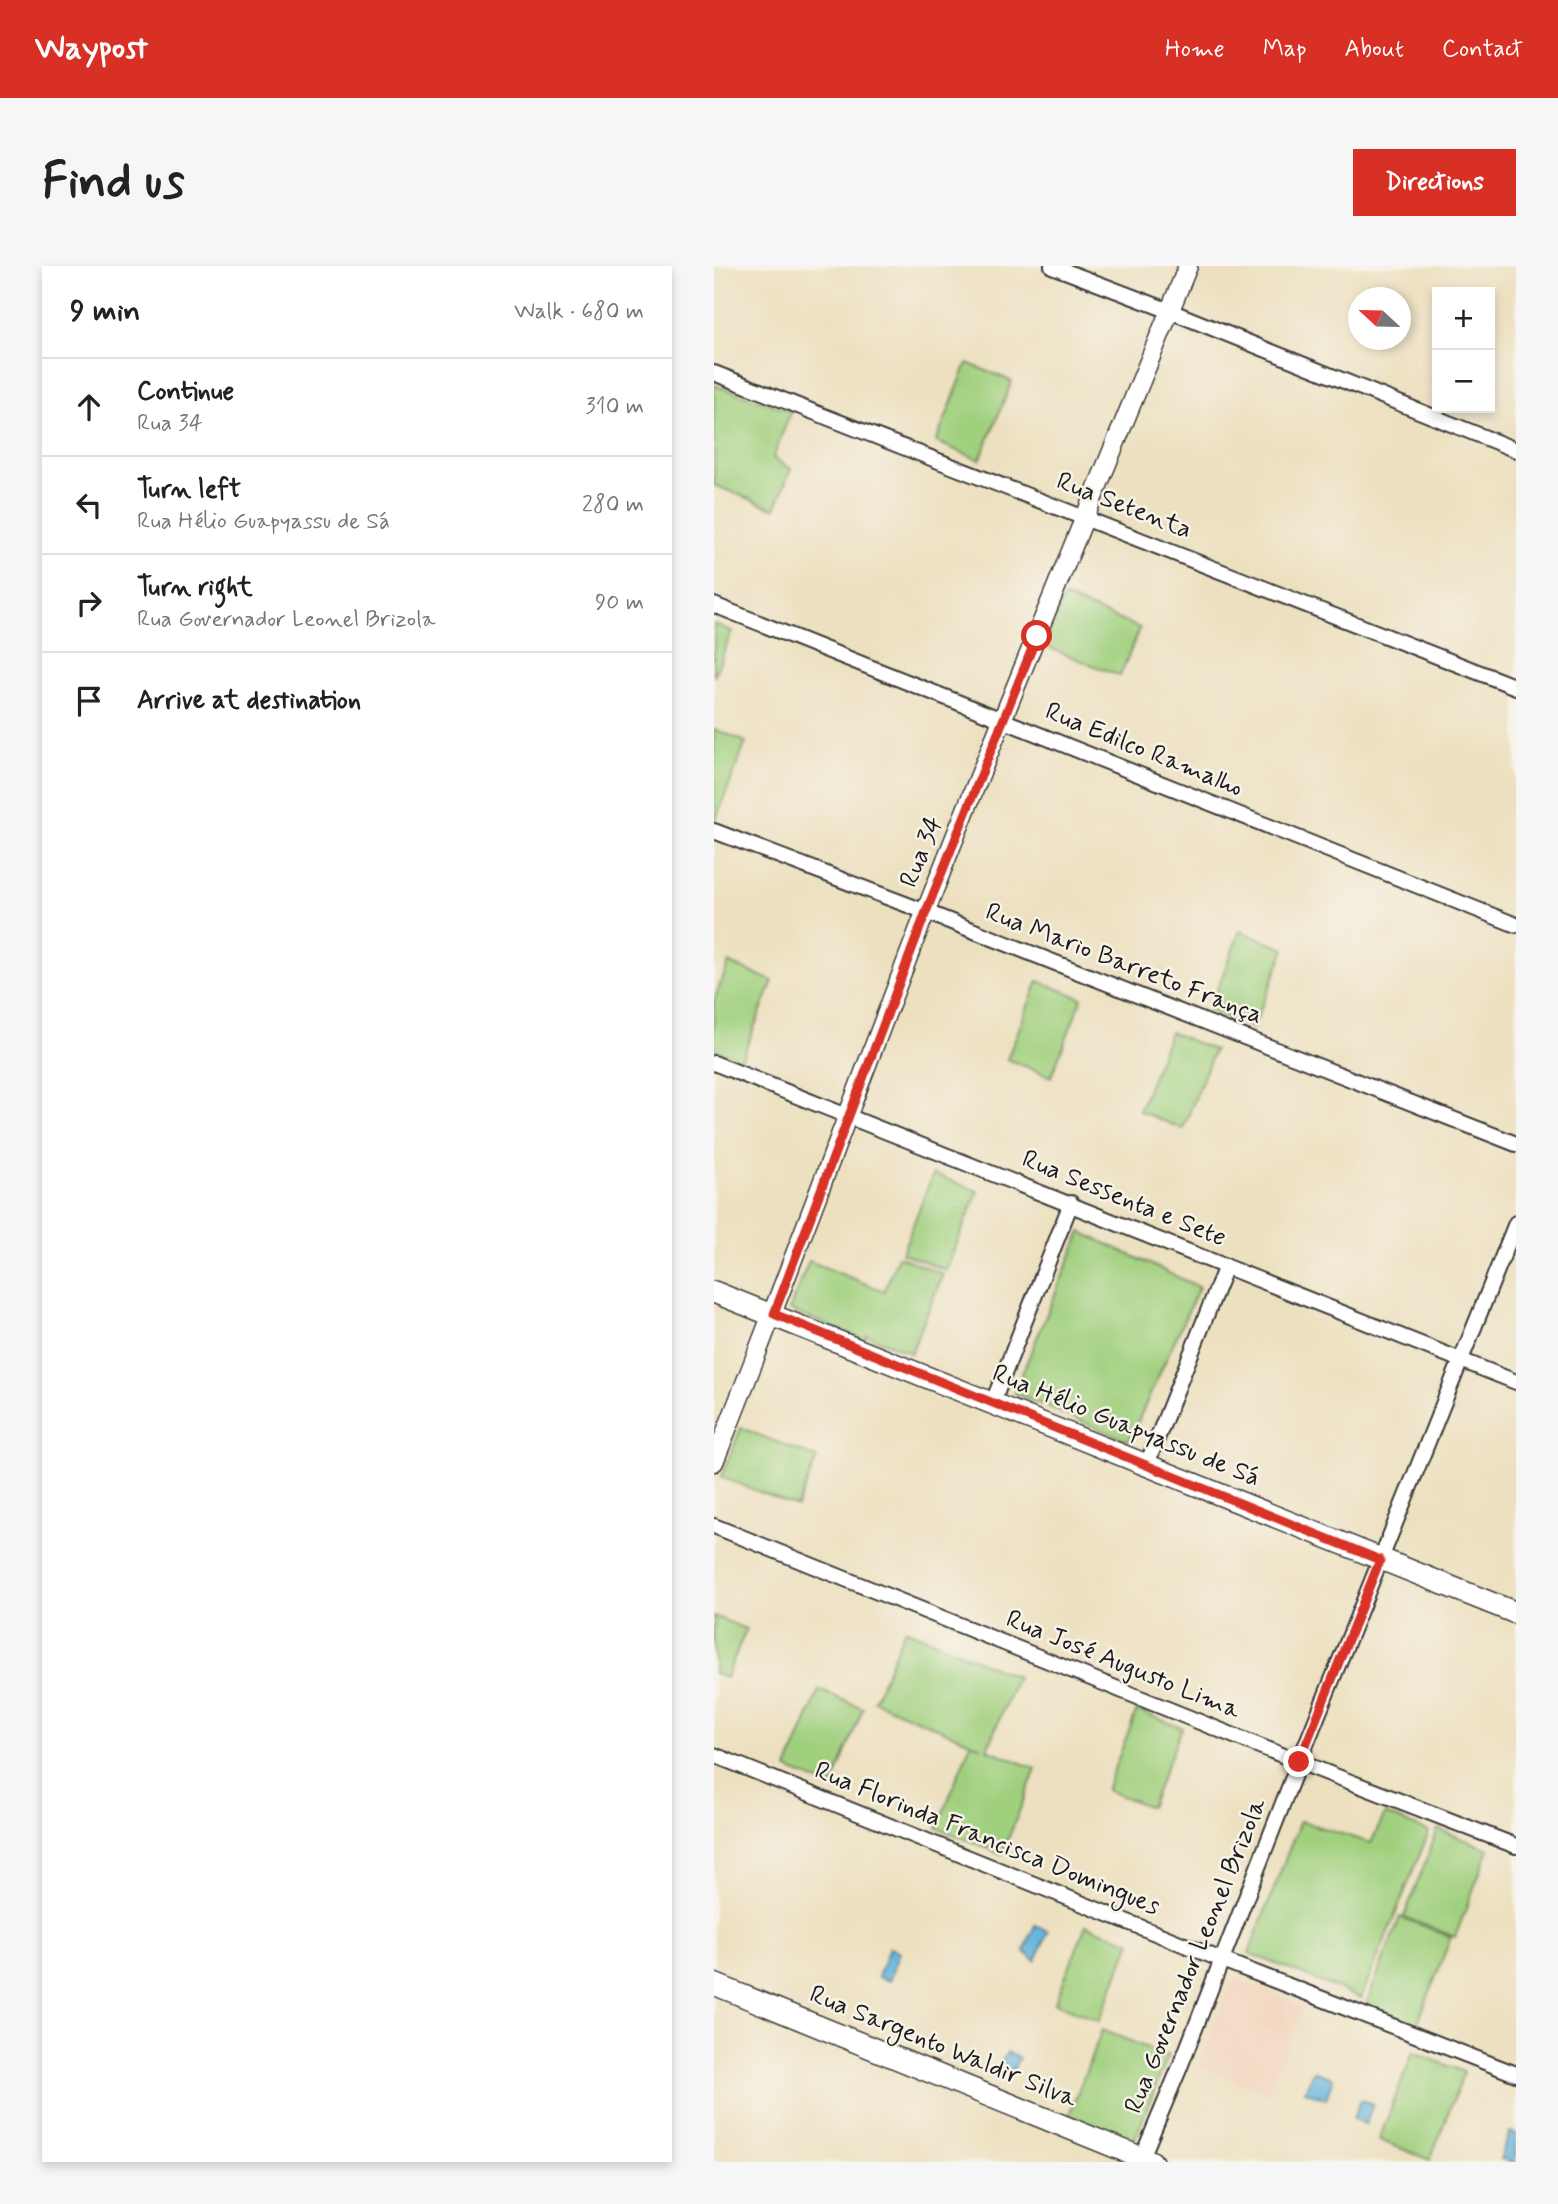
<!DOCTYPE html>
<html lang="en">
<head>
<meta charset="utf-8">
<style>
  body { margin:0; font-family:Mynerve,sans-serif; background:#f6f6f6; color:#222 }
  .controls { position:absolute; right:21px; top:21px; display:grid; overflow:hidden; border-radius:0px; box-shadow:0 4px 10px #0003 }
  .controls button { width:63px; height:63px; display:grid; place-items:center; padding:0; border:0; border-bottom:2px solid #e0e0e0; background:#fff; color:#222; font:35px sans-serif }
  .compass { position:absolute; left:634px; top:21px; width:63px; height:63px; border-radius:50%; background:#fff; box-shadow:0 4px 10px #0003; rotate:292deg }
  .stop { position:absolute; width:21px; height:21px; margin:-16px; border:5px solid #d93025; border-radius:50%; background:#fff }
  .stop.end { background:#d93025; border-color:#fff; box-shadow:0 2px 7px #0008 }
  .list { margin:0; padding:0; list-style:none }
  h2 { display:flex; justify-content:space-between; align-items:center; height:91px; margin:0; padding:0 28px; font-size:30px }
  h2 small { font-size:23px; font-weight:400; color:#767676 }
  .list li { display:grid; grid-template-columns:46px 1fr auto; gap:21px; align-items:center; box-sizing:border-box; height:98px; padding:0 28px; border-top:2px solid #e0e0e0 }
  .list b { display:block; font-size:26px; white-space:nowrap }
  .list p { margin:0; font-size:23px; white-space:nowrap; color:#767676 }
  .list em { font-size:23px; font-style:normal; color:#767676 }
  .icon { flex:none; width:38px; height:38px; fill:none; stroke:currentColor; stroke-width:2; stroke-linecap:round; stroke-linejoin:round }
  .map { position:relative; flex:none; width:802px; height:1896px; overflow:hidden; border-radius:0px }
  header { display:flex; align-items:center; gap:42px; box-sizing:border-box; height:98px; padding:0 35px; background:#d93025; color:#fff }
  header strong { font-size:33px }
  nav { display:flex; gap:38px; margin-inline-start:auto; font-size:24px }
  .intro { display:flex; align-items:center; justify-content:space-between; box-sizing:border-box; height:168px; padding:0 42px }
  h1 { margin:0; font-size:49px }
  .button { padding:18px 32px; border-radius:0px; background:#d93025; color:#fff; font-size:24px; font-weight:700 }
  main { display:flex; gap:42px; padding:0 42px }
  aside { flex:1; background:#fff; border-radius:0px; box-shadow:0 4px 10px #0003 }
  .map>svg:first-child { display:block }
  .built { fill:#f2d5be }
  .green { fill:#a0d07e; stroke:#5e764d; stroke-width:2 }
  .water { fill:#61b2db; stroke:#3e677c; stroke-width:2 }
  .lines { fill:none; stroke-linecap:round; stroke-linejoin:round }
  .minor-casing { stroke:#3b3935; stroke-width:18 }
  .tertiary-casing { stroke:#3b3935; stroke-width:21 }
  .primary-casing { stroke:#3b3935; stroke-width:24 }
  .minor { stroke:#fff; stroke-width:14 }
  .tertiary { stroke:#fff; stroke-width:18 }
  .primary { stroke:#fff; stroke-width:21 }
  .route { stroke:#d93025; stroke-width:9 }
  .labels { text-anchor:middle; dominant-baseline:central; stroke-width:5; stroke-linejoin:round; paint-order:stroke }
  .street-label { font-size:26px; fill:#1c1c1c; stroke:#f7f3e8 }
</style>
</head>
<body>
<header>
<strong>Waypost</strong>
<nav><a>Home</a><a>Map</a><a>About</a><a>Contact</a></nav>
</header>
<div class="intro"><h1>Find us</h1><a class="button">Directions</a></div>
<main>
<aside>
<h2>9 min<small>Walk · 680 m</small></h2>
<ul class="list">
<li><svg class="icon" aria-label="ahead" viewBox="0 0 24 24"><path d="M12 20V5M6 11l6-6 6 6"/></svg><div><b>Continue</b><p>Rua 34</p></div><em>310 m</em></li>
<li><svg class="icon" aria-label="left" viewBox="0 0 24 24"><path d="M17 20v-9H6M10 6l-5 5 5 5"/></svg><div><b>Turn left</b><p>Rua Hélio Guapyassu de Sá</p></div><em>280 m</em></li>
<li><svg class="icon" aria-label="right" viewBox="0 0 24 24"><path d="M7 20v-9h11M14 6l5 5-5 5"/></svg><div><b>Turn right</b><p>Rua Governador Leonel Brizola</p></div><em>90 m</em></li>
<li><svg class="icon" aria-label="arrive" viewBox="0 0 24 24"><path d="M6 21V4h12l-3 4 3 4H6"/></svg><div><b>Arrive at destination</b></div></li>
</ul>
</aside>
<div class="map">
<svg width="802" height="1896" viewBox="0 0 802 1896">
  <rect width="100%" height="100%" fill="#f7f3e8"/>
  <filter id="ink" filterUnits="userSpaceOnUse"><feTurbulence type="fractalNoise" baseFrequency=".0143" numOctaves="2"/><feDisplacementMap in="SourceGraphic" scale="14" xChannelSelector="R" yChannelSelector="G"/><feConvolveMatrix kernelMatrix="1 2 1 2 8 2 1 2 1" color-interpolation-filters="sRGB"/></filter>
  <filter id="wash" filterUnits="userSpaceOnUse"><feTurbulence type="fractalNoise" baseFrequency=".00686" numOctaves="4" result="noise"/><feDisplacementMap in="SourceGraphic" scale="28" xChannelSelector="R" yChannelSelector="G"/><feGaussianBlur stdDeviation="1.57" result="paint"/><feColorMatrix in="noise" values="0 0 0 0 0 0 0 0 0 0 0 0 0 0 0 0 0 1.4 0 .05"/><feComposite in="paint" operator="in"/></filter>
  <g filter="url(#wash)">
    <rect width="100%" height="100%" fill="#ede0c0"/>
    <path class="built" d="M 520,1711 L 590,1740 L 554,1829 L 484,1800 Z"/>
    <g class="green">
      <path d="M 253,97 L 298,115 L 266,194 L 222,176 Z"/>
      <path d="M 0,119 L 77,145 L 59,192 L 77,203 L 61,243 L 0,219 Z"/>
      <path d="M 350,331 L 426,362 L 406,410 L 330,380 Z"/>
      <path d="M 0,358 L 18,365 L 0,411 Z"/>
      <path d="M 0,463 L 32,476 L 1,555 L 0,554 Z"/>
      <path d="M 526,665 L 571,683 L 539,762 L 495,744 Z"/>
      <path d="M 15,697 L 59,715 L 27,794 L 0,783 L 0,734 Z"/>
      <path d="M 324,715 L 368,732 L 337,811 L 293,793 Z"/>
      <path d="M 456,766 L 500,784 L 469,863 L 425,845 Z"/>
      <path d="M 219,908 L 264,925 L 232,1004 L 188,987 Z"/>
      <path d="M 367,966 L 485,1021 L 415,1175 L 300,1127 Z"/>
      <path d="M 184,990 L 229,1008 L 197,1087 L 153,1069 L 151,1074 L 75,1044 L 95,995 L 170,1025 Z"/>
      <path d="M 27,1162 L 103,1192 L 83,1241 L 7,1211 Z"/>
      <path d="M 0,1350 L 32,1363 L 12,1412 L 0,1407 Z"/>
      <path d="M 191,1363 L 303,1411 L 273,1483 L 322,1503 L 288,1588 L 223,1562 L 257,1477 L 268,1481 L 160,1435 Z"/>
      <path d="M 105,1424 L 149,1442 L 118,1521 L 73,1503 Z"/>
      <path d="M 423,1444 L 468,1462 L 436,1541 L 392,1524 Z"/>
      <path d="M 671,1548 L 715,1566 L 647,1732 L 535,1687 L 586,1555 L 657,1577 Z"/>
      <path d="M 724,1563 L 775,1583 L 741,1671 L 690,1651 Z"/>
      <path d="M 686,1651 L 737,1671 L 703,1759 L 652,1739 Z"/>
      <path d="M 372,1659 L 417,1676 L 385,1755 L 341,1737 Z"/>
      <path d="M 388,1764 L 454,1790 L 420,1875 L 355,1849 Z"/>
      <path d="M 699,1786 L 750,1806 L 716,1894 L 665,1874 Z"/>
    </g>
    <g class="water">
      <path d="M 321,1659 L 334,1665 L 322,1695 L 310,1685 Z"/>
      <path d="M 175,1681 L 186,1686 L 175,1715 L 164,1711 Z"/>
      <path d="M 293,1786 L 305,1792 L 297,1808 L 284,1802 Z"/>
      <path d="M 599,1805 L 619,1812 L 612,1833 L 591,1825 Z"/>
      <path d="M 647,1834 L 659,1838 L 652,1858 L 639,1853 Z"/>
      <path d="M 796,1866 L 802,1868 L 801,1896 L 786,1893 Z"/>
    </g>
  </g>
  <g filter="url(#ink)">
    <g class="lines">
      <defs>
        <g id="minor">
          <path d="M 338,0 L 456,45 L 802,184"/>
          <path d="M 0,107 L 802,421"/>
          <path d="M 0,339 L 802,659"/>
          <path d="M 0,565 L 212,646 L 802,878"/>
          <path d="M 0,797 L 802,1116"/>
          <path d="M 279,1136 L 357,937"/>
          <path d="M 433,1198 L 512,1000"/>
          <path d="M 0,1260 L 585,1496 L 802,1580"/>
          <path d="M 0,1489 L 508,1694 L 802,1808"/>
          <path d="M 426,1896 L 466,1801 L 585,1496 L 802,957"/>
        </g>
        <path id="tertiary" d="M 0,1196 C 73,1014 140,830 211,647 C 296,430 386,216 474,0"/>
        <g id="primary">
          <path d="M 0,1026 L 802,1347"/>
          <path d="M 0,1718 L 438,1896"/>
        </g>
      </defs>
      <use href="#minor" class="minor-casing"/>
      <use href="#tertiary" class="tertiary-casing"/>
      <use href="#primary" class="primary-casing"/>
      <use href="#minor" class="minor"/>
      <use href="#tertiary" class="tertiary"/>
      <use href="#primary" class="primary"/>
    </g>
  </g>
  <g class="lines" filter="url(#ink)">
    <path class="route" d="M 323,370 L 212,646 L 60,1048 L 666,1294 L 585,1496"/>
  </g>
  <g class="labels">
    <g class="street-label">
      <text transform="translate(410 240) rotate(21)">Rua Setenta</text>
      <text transform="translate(430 484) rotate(22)">Rua Edilco Ramalho</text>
      <text transform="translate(208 586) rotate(-68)">Rua 34</text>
      <text transform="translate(410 698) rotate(21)">Rua Mario Barreto França</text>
      <text transform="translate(410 933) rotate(22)">Rua Sessenta e Sete</text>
      <text transform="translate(412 1160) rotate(22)">Rua Hélio Guapyassu de Sá</text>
      <text transform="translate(409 1399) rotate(22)">Rua José Augusto Lima</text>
      <text transform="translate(273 1573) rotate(22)">Rua Florinda Francisca Domingues</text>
      <text transform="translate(482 1690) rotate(-68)">Rua Governador Leonel Brizola</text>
      <text transform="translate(229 1781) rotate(22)">Rua Sargento Waldir Silva</text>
    </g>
  </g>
</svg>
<div class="controls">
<button>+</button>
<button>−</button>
</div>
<svg class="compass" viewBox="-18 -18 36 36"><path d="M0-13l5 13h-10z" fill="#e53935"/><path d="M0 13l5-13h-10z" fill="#767676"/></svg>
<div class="stop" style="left:323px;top:370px"></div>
<div class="stop end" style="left:585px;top:1496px"></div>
</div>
</main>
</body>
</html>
